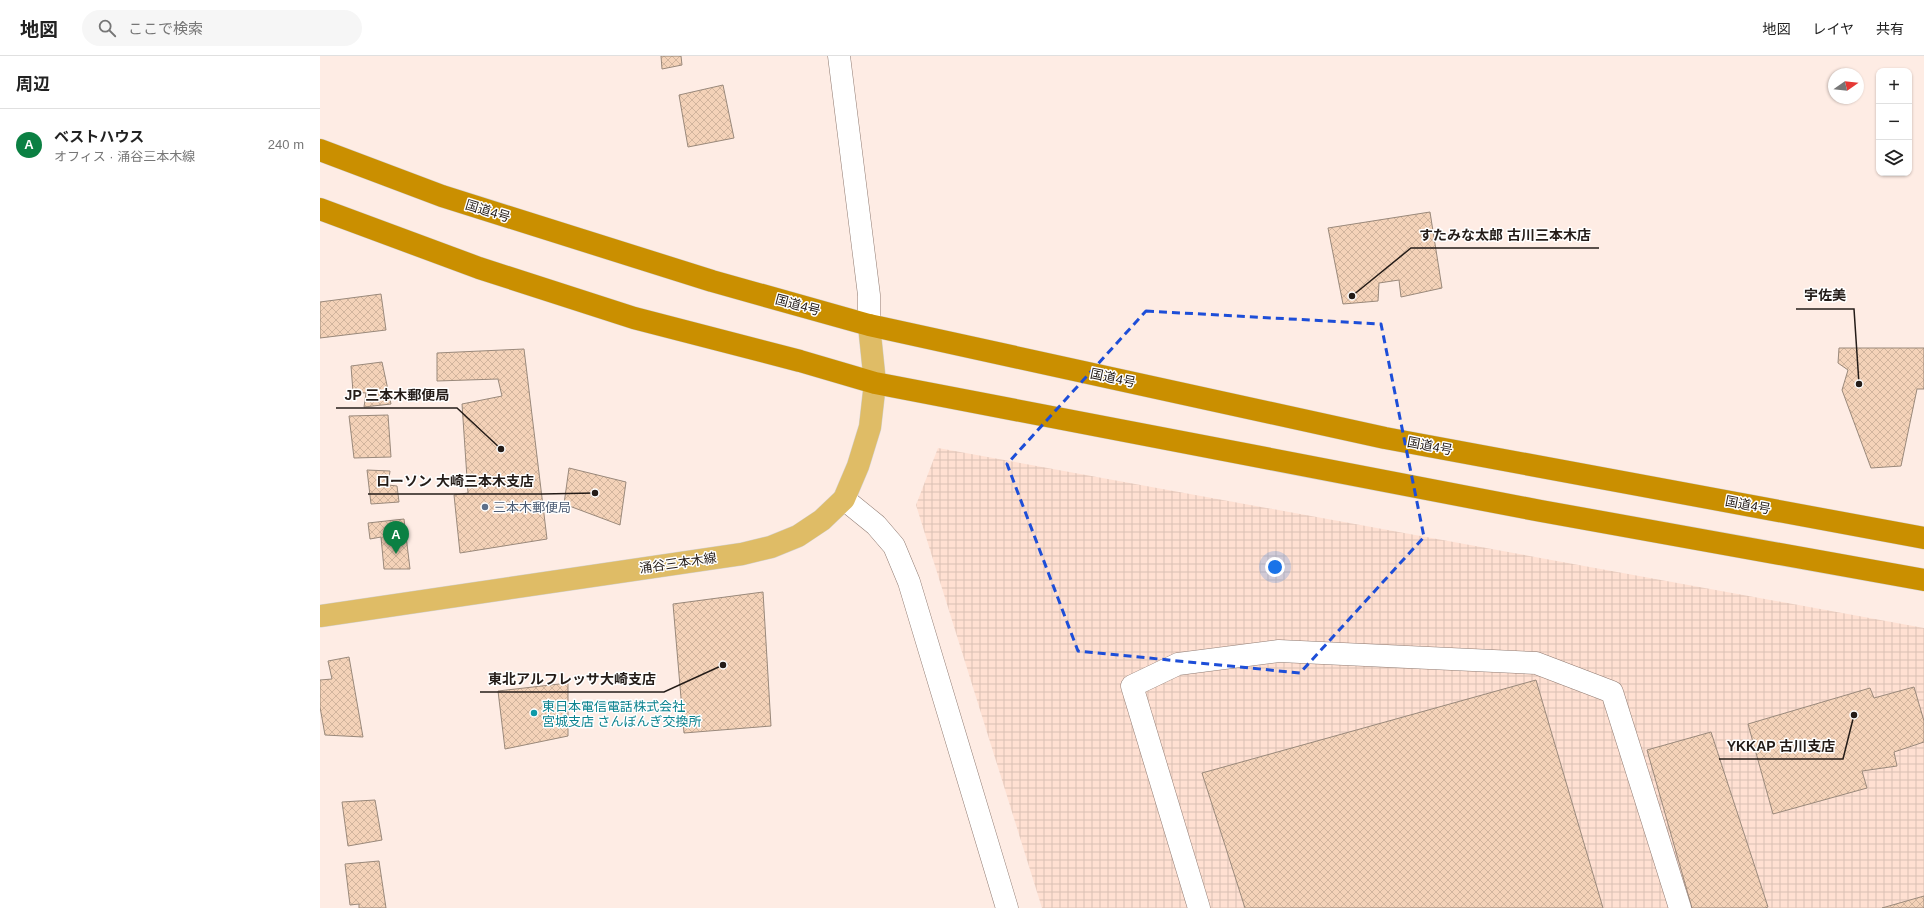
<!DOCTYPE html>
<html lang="ja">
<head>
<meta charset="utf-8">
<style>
  body { margin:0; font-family:Helvetica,"Noto Sans JP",sans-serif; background:#f6f6f6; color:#222 }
  .controls { position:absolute; right:12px; top:12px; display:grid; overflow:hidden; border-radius:8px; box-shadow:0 1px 3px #0004 }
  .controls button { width:36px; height:36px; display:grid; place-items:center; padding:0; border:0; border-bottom:1px solid #e0e0e0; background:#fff; color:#222; font:20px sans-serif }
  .compass { position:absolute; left:1508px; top:12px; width:36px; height:36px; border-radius:50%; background:#fff; box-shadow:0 1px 3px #0004; rotate:76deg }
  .you { position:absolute; left:955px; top:511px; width:14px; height:14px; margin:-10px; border:3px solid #fff; border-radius:50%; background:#1a73e8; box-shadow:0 0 0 6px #1a73e833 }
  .badge { display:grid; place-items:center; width:26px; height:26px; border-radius:50%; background:#0b8043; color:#fff; font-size:13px; font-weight:700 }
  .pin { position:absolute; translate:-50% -33px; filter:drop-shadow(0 1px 2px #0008) }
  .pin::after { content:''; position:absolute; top:21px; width:14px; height:12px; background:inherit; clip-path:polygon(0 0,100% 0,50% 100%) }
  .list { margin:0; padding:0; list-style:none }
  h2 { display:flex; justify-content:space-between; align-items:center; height:52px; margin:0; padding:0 16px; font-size:17px }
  h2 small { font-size:13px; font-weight:400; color:#767676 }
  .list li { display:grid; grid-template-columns:26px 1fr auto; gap:12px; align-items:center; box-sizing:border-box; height:72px; padding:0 16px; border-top:1px solid #e0e0e0 }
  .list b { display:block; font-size:15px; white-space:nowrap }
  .list p { margin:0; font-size:13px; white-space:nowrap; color:#767676 }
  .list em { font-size:13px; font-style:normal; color:#767676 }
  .icon { flex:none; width:22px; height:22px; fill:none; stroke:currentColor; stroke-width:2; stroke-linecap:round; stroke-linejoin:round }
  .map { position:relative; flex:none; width:1604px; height:852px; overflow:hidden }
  header { display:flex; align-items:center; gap:24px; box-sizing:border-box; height:56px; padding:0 20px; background:#fff; border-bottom:1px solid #e0e0e0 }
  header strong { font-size:19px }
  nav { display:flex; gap:22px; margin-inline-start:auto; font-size:14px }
  .search { width:280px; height:36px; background:#f6f6f6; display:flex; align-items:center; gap:10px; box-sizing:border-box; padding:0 14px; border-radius:22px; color:#767676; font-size:15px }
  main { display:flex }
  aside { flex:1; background:#fff }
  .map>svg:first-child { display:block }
  .industrial { fill:url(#industrial-grid) }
  .building { fill:url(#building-cross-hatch); stroke:#9a897b }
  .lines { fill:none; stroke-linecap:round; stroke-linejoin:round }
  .minor-casing { stroke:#907b72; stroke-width:23 }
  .major-casing { stroke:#d3d2d1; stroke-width:23 }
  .highway-casing { stroke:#d3d2d1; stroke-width:23 }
  .minor { stroke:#fff; stroke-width:22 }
  .major { stroke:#dfbc66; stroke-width:22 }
  .highway { stroke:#ca8f00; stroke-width:22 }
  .marked { fill:none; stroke:#1d4ed8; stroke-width:3; stroke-dasharray:8 5; stroke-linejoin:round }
  .service-dot { fill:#5c6f8a; stroke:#fff; stroke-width:1.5 }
  .culture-dot { fill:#0f9aa8; stroke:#fff; stroke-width:1.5 }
  .labels { text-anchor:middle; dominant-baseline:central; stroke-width:3; stroke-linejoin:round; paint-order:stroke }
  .street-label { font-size:13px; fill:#241c18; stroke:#fff }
  .service-label { font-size:13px; fill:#4e5e75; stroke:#fff; text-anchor:start }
  .culture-label { font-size:13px; fill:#0d838f; stroke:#fff; text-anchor:start }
  .leader { fill:none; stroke:#241c18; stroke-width:1.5 }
  .callout-dot { fill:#241c18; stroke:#fff; stroke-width:1.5 }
  .callout-label { font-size:14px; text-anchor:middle; font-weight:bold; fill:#241c18; stroke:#fff; stroke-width:3; stroke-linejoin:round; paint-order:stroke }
</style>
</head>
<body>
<header>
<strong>地図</strong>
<div class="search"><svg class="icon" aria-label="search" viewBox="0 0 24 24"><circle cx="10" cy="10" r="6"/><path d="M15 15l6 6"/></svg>ここで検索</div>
<nav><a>地図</a><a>レイヤ</a><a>共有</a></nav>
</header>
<main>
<aside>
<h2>周辺<small></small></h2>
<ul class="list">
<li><span class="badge">A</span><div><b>ベストハウス</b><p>オフィス · 涌谷三本木線</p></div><em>240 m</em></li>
</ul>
</aside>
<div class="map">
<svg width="1604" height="852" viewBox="0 0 1604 852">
  <defs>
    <pattern id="industrial-grid" width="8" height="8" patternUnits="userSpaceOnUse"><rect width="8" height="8" fill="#ffe0d2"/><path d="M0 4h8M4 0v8" fill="none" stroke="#dac0b4"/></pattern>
    <pattern id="building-cross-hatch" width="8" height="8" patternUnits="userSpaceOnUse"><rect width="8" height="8" fill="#f4d2b8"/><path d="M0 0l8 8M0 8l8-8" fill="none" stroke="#d1b49d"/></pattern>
  </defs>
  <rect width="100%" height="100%" fill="#feece4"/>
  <path class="industrial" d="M 618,392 L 1604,572 L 1604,852 L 722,852 L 596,449 Z"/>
  <g class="building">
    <path d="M 341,0 L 361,0 L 362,9 L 342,13 Z"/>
    <path d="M 403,29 L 414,82 L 368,91 L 359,39 Z"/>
    <path d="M 1110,156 L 1122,232 L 1081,241 L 1079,224 L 1059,227 L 1058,245 L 1023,248 L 1008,172 Z"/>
    <path d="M 61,238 L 66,274 L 0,282 L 0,246 Z"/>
    <path d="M 1519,292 L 1604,292 L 1604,333 L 1597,333 L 1581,410 L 1551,412 L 1522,334 L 1528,314 L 1518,307 Z"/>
    <path d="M 204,293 L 227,483 L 140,497 L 134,439 L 148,437 L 142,348 L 182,340 L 178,323 L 117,325 L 117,297 Z"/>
    <path d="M 62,306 L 71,348 L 44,351 L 46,337 L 33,336 L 31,310 Z"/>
    <path d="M 68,359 L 71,401 L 34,402 L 29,360 Z"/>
    <path d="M 249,412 L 306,426 L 300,469 L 244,448 Z"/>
    <path d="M 47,414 L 70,415 L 68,429 L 77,430 L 79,446 L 51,448 Z"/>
    <path d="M 84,463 L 90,513 L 64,513 L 61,481 L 50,483 L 48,467 Z"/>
    <path d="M 443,536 L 451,670 L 364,677 L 353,548 Z"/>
    <path d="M 29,601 L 43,681 L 5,679 L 0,651 L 0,624 L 12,623 L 8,605 Z"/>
    <path d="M 1216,624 L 1283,852 L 925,852 L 882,717 Z"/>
    <path d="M 248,627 L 248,680 L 185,693 L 178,635 Z"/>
    <path d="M 1594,631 L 1604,665 L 1604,686 L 1574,696 L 1577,710 L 1542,715 L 1547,732 L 1453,758 L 1428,668 L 1550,632 L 1554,642 Z"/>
    <path d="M 1391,676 L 1448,851 L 1445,852 L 1372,852 L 1327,694 Z"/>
    <path d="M 55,744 L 62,784 L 28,790 L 22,746 Z"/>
    <path d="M 59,805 L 66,852 L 39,852 L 39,848 L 30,849 L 25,808 Z"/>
    <path d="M 1604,840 L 1604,852 L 1562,852 Z"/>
  </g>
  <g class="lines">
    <defs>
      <g id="minor">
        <path d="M 519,0 L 549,239 L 549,269"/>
        <path d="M 524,443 L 556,469 L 574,490 L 589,526 L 687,852"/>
        <path d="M 879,852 L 812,630 L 858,608 L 959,595 L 1216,607 L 1292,636 L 1360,852"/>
      </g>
      <path id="major" d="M 0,560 L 422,498 L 451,491 L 478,480 L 502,464 L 524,443 L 538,410 L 550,371 L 555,327 L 549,269"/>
      <g id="highway">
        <path d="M 0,94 L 122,140 L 392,225 L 549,269 L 1065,382 L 1604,482"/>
        <path d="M 0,153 L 159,212 L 314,262 L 480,305 L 555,327 L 1221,455 L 1604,524"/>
      </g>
    </defs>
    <use href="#minor" class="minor-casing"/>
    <use href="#major" class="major-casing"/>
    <use href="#highway" class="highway-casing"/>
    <use href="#minor" class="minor"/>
    <use href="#major" class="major"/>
    <use href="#highway" class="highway"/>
  </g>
  <path class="marked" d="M 826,255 L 1061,268 L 1104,481 L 980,617 L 758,595 L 687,408 Z"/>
  <circle class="service-dot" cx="165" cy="451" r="4"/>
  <circle class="culture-dot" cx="214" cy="657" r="4"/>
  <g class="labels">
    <g class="street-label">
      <text transform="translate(168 155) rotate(17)">国道4号</text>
      <text transform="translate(478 249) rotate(15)">国道4号</text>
      <text transform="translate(793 322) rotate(12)">国道4号</text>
      <text transform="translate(1110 390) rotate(11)">国道4号</text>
      <text transform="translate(1428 449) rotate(11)">国道4号</text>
      <text transform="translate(358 507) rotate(-8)">涌谷三本木線</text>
    </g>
    <g class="service-label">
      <text x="173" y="451">三本木郵便局</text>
    </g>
    <g class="culture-label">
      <text x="222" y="650">東日本電信電話株式会社<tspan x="222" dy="15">宮城支店 さんぼんぎ交換所</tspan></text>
    </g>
  </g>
  <path class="leader" d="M1032 240L1091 192H1279M1539 328L1534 253H1476M181 393L137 352H16M275 437L222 438H48M403 609L344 636H160M1534 659L1523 703H1399"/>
  <g class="callout-dot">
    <circle cx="1032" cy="240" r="4"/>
    <circle cx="1539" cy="328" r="4"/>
    <circle cx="181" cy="393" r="4"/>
    <circle cx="275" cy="437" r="4"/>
    <circle cx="403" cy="609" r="4"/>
    <circle cx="1534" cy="659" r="4"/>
  </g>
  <g class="callout-label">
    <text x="1185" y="184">すたみな太郎 古川三本木店</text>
    <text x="1505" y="244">宇佐美</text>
    <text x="77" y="344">JP 三本木郵便局</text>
    <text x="135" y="430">ローソン 大崎三本木支店</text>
    <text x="252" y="628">東北アルフレッサ大崎支店</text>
    <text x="1461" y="695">YKKAP 古川支店</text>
  </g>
</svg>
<div class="controls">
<button>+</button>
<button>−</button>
<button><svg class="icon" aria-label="layers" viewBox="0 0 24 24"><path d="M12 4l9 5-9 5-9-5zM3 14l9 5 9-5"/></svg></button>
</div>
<svg class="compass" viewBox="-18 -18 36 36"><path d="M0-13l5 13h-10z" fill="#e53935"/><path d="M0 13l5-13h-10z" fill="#767676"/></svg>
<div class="you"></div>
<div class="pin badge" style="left:76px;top:498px">A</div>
</div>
</main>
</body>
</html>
